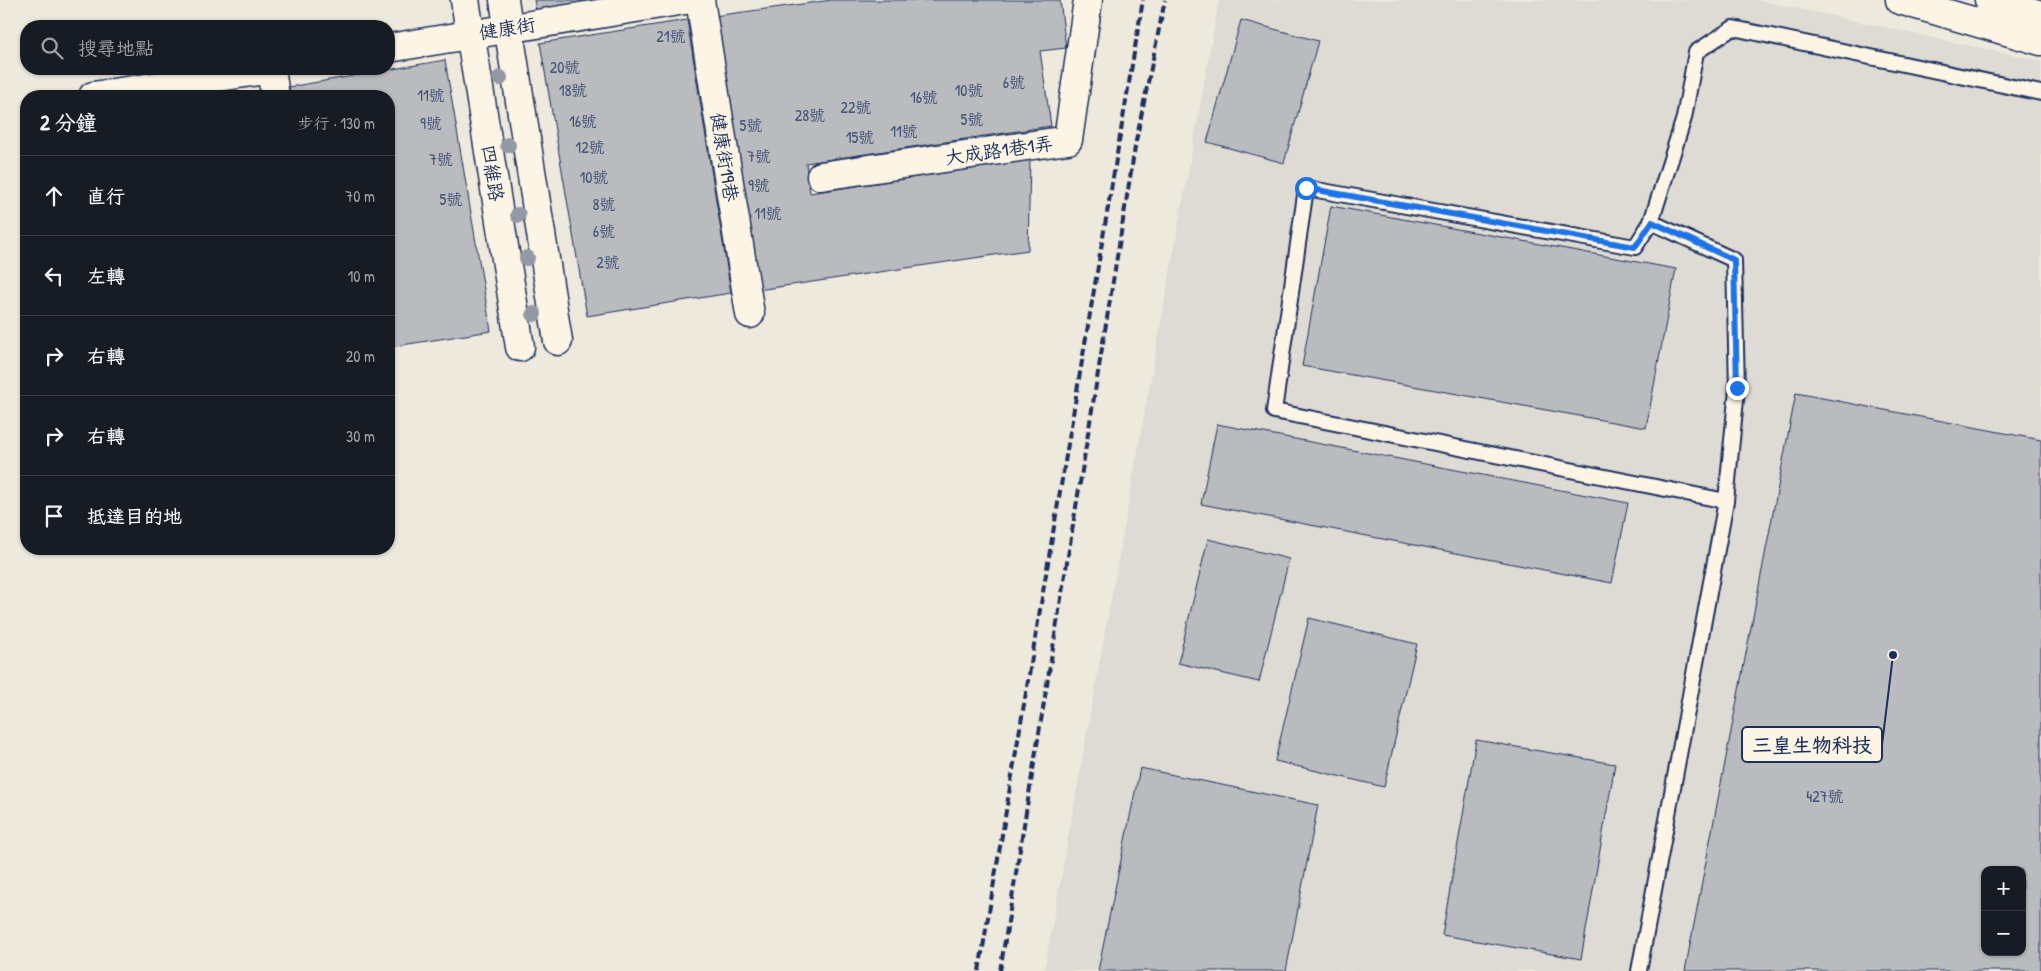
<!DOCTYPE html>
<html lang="zh-TW">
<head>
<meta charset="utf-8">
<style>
  body { margin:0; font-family:"Patrick Hand","LXGW WenKai TC",sans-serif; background:#242831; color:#f1f3f6 }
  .controls { position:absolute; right:15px; bottom:15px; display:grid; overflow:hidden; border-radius:10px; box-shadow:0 1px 4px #0004 }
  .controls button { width:45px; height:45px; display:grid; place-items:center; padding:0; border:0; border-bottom:1px solid #363941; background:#171b24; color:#f1f3f6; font:25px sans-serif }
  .stop { position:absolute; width:15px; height:15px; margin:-11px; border:4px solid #1a73e8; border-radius:50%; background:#fff }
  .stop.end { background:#1a73e8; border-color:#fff; box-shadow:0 1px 5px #0008 }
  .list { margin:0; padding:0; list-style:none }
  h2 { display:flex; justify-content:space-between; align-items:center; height:65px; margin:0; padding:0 20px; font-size:21px }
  h2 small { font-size:16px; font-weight:400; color:#9ea1a6 }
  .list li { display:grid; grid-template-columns:32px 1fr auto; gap:15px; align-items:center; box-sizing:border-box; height:80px; padding:0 20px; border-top:1px solid #363941 }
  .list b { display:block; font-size:19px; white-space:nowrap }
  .list em { font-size:16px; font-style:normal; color:#9ea1a6 }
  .icon { flex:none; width:28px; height:28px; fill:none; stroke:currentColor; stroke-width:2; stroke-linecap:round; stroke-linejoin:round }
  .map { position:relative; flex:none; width:2041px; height:971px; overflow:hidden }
  .search { position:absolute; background:#171b24; box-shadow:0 1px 4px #0004; left:20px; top:20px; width:375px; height:55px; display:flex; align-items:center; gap:12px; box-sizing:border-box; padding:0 18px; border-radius:20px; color:#9ea1a6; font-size:19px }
  .panel { position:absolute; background:#171b24; box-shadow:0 1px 4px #0004; left:20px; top:90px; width:375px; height:465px; border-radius:20px }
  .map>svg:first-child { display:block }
  .built { fill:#dedbd4; fill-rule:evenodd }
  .building { fill:#babbbe; stroke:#1b2f5e; fill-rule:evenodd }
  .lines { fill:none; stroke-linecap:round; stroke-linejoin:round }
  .lane-casing { stroke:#1b2f5e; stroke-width:18 }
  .street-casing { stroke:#1b2f5e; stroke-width:31 }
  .secondary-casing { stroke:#1b2f5e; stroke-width:31 }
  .lane { stroke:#fcf5e5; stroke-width:14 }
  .street { stroke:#fcf5e5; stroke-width:28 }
  .secondary { stroke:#fcf5e5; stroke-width:28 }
  .rail { stroke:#1b2f5e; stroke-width:4; stroke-dasharray:8 4; stroke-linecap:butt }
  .tree { fill:#9398a6 }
  .route { stroke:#1a73e8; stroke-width:6 }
  .labels { text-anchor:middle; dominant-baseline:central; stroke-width:4; stroke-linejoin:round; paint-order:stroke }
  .number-label { font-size:16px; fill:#435276 }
  .street-label { font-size:19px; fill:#1b2f5e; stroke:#fcf5e5 }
  .leader { fill:none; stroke:#1b2f5e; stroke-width:2 }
  .callout-dot { fill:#1b2f5e; stroke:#fcf5e5; stroke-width:2 }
  .callout { fill:#fcf5e5; stroke:#1b2f5e; stroke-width:2 }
  .callout-label { font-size:20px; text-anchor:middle; font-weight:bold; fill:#1b2f5e }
</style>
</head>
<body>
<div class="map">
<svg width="2041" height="971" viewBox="0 0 2041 971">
  <rect width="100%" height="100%" fill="#eee9dd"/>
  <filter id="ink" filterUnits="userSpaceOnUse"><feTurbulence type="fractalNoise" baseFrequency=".02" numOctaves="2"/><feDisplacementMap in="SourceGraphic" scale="10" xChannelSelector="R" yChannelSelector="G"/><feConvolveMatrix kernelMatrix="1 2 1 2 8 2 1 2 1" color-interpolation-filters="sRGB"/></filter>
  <g filter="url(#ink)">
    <path class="built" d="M 1219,0 L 1758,0 L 2041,61 L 2041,971 L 1044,971 ZM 1985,870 L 2022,870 L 2022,952 L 1985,952 Z"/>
    <g class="building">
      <path d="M 534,0 L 605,0 L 536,11 Z"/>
      <path d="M 832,0 L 1060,0 L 1066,48 L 1040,51 L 1051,126 L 806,163 L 810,193 L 1030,160 L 1028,250 L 758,290 L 714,16 Z"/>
      <path d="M 687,20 L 731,293 L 587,316 L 540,43 Z"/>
      <path d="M 1241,20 L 1318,41 L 1284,163 L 1207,142 Z"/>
      <path d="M 445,60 L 491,331 L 389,347 L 389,96 L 291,96 L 289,87 Z"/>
      <path d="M 262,91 L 262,96 L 228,96 Z"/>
      <path d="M 1331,206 L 1676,269 L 1646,428 L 1302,366 Z"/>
      <path d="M 1796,393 L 2041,440 L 2041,971 L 1685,971 ZM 1985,870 L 2022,870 L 2022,952 L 1985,952 Z"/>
      <path d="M 1217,424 L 1628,503 L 1612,583 L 1201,504 Z"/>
      <path d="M 1208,539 L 1289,559 L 1259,682 L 1178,663 Z"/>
      <path d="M 1309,618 L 1417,644 L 1384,787 L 1275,761 Z"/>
      <path d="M 1476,740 L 1615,764 L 1581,959 L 1442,935 Z"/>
      <path d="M 1140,768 L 1318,805 L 1286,971 L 1098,971 Z"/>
    </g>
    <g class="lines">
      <defs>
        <g id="lane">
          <path d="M 1726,501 L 1274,411 L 1306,188 L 1635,247 L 1651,222 L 1684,118 L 1696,52 L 1733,28 L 2041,93"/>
          <path d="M 1639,971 L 1726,501 L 1737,389 L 1734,260 L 1651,222"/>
        </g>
        <g id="street">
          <path d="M 465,0 L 520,347"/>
          <path d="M 504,0 L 558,341"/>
          <path d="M 700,0 L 750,314"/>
          <path d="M 1900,0 L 2041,41"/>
          <path d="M 389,48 L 685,0"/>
          <path d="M 271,69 L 275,96"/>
          <path d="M 93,96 L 271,69"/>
          <path d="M 821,176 L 1068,140 L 1088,0"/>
        </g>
        <path id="secondary" d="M 1989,0 L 2041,15"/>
      </defs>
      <use href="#lane" class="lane-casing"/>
      <use href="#street" class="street-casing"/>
      <use href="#secondary" class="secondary-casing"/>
      <use href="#lane" class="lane"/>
      <use href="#street" class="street"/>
      <use href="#secondary" class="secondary"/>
      <g class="rail">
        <path d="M 979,971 L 1143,0"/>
        <path d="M 1000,971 L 1136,141 L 1165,0"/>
      </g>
    </g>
    <g class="tree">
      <circle cx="500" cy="78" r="8"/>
      <circle cx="508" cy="145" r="8"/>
      <circle cx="518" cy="215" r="8"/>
      <circle cx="527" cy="258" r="8"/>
      <circle cx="534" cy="314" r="8"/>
    </g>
  </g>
  <g class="lines" filter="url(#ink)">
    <path class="route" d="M 1306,188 L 1635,247 L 1652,222 L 1734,260 L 1737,388"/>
  </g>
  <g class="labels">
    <g class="number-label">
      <text x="671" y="36">21號</text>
      <text x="565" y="67">20號</text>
      <text x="1014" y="82">6號</text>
      <text x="573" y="90">18號</text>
      <text x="969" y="90">10號</text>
      <text x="431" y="95">11號</text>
      <text x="924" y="97">16號</text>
      <text x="856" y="107">22號</text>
      <text x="810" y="115">28號</text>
      <text x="972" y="119">5號</text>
      <text x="583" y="121">16號</text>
      <text x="431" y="123">9號</text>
      <text x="751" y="125">5號</text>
      <text x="904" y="131">11號</text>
      <text x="860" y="137">15號</text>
      <text x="590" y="147">12號</text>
      <text x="759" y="156">7號</text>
      <text x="441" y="159">7號</text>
      <text x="594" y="177">10號</text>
      <text x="759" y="185">9號</text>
      <text x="451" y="199">5號</text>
      <text x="604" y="204">8號</text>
      <text x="768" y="213">11號</text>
      <text x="604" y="231">6號</text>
      <text x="608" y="262">2號</text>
      <text x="1825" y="796">427號</text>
    </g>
    <g class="street-label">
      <text transform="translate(507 28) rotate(-9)">健康街</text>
      <text transform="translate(999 150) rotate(-8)">大成路1巷1弄</text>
      <text transform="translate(725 157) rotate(81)">健康街19巷</text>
      <text transform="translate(493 173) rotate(81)">四維路</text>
    </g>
  </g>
  <path class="leader" d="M1893 655L1882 745"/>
  <circle class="callout-dot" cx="1893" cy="655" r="5"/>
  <rect class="callout" x="1742" y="727" width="140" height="35" rx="5"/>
  <g class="callout-label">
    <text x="1812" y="752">三皇生物科技</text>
  </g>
</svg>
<div class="controls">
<button>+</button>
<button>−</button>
</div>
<div class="stop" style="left:1306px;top:188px"></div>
<div class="stop end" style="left:1737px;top:388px"></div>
<div class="search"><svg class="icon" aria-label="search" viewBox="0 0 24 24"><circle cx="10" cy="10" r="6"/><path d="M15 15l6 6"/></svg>搜尋地點</div>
<section class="panel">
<h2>2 分鐘<small>步行 · 130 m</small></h2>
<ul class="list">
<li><svg class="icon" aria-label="ahead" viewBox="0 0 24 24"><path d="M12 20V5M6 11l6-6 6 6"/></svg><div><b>直行</b></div><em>70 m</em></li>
<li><svg class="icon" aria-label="left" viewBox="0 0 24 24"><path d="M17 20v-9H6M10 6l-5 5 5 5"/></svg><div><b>左轉</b></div><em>10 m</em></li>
<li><svg class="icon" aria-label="right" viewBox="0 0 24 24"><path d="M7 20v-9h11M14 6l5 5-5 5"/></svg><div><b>右轉</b></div><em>20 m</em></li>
<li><svg class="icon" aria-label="right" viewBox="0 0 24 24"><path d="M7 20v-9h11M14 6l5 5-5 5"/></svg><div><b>右轉</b></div><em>30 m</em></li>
<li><svg class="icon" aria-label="arrive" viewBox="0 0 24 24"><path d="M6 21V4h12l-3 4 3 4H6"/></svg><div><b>抵達目的地</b></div></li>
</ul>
</section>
</div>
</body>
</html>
